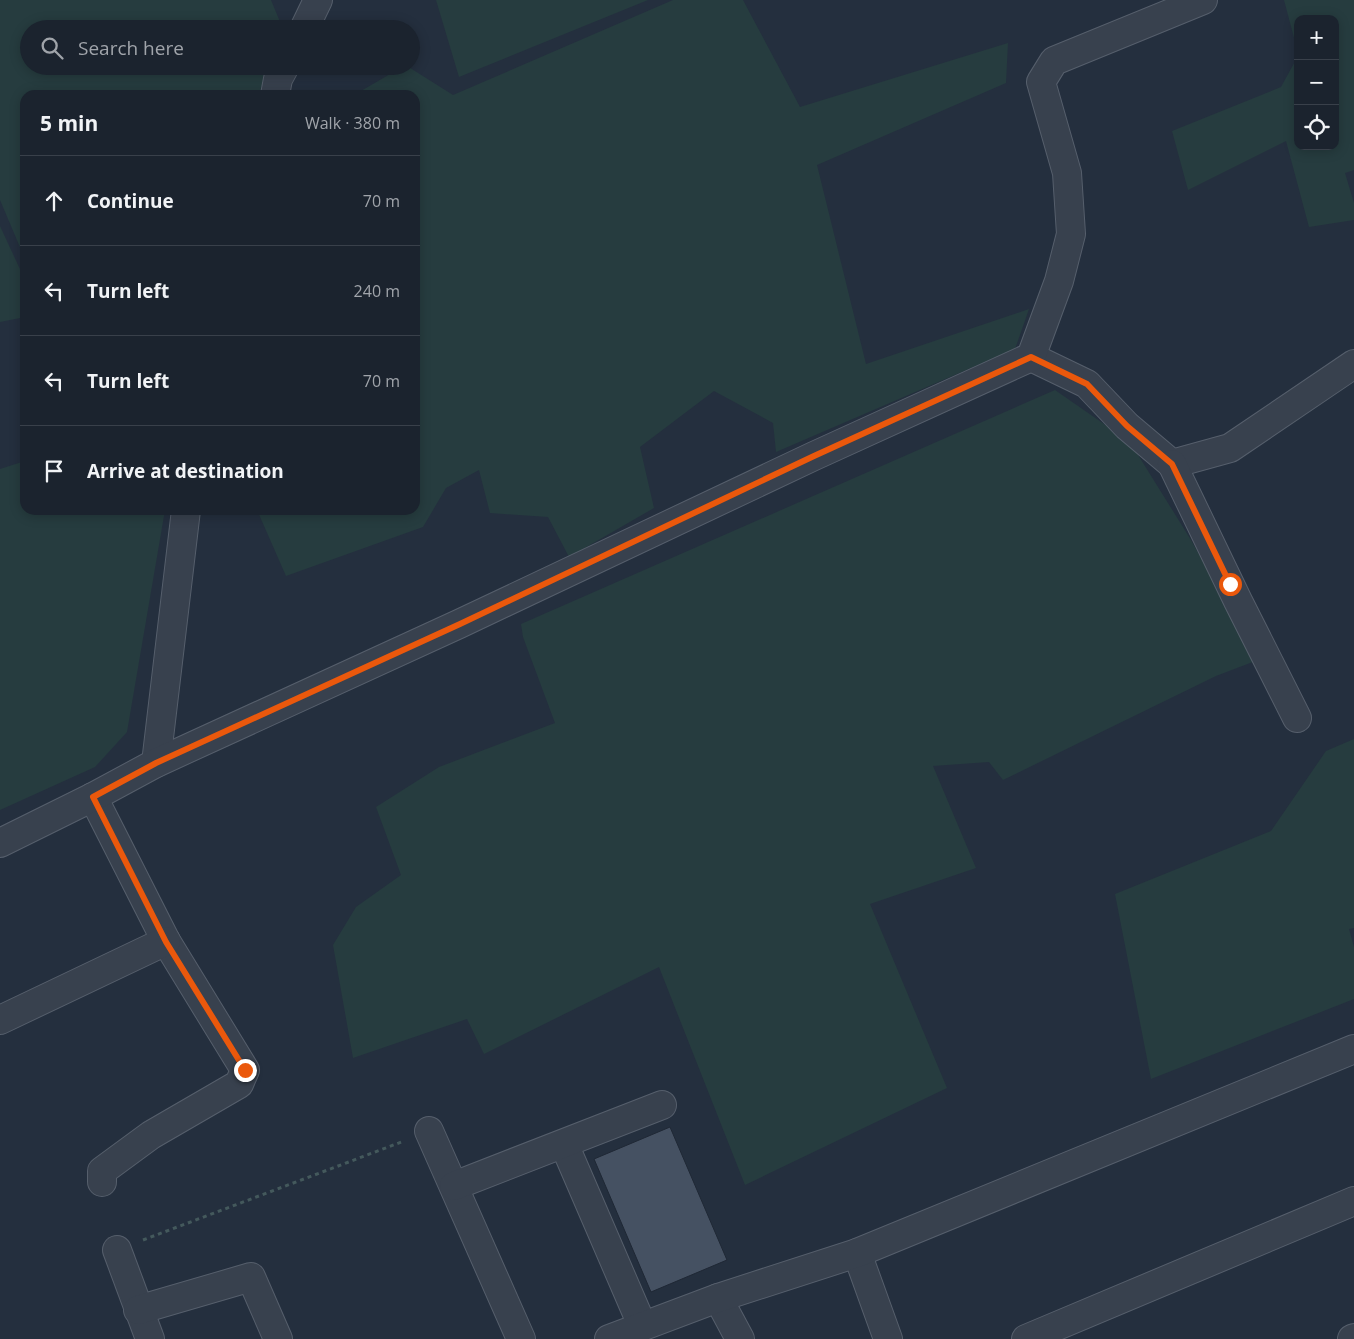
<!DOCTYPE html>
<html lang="en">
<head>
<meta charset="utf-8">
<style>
  body { margin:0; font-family:"Open Sans",sans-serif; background:#282f3a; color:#f1f3f6 }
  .controls { position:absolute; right:15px; top:15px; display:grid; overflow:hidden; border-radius:10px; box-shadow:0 2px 12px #0003 }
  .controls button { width:45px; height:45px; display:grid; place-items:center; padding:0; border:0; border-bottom:1px solid #39404a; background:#1b232e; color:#f1f3f6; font:25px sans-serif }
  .stop { position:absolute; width:15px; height:15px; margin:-11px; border:4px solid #ea580c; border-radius:50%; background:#fff }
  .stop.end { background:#ea580c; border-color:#fff; box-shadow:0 1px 5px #0008 }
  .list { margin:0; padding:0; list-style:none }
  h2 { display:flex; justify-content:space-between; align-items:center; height:65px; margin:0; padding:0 20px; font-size:21px }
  h2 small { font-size:16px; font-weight:400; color:#a0a4aa }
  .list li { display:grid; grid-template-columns:32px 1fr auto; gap:15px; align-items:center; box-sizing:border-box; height:90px; padding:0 20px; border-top:1px solid #39404a }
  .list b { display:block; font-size:19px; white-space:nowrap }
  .list em { font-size:16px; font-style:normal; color:#a0a4aa }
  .icon { flex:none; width:28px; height:28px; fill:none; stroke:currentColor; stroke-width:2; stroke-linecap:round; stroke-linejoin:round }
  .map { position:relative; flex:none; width:1354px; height:1339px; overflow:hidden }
  .search { position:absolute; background:#1b232e; box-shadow:0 2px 12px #0003; left:20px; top:20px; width:400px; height:55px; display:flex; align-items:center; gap:12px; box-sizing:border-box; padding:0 18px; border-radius:28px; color:#a0a4aa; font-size:19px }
  .panel { position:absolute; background:#1b232e; box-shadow:0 2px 12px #0003; left:20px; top:90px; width:400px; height:425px; border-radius:15px }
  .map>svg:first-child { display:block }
  .green { fill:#263c3f }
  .building { fill:#455162; stroke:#1f2835 }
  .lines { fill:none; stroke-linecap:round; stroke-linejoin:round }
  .minor-casing { stroke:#565f6c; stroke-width:30 }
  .path { stroke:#44595c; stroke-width:3; stroke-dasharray:4 4; stroke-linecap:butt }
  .minor { stroke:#38414e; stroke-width:28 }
  .route { stroke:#ea580c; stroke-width:6 }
</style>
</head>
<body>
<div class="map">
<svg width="1354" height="1339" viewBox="0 0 1354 1339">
  <rect width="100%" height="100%" fill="#242f3e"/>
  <g class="green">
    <path d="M 0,0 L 271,0 L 283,29 L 29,29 L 29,66 L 270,66 L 258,95 L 25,95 L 25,259 L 0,200 Z"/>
    <path d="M 436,0 L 648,0 L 459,77 Z"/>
    <path d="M 673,0 L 743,0 L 800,107 L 1008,43 L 1006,83 L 817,165 L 866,364 L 1029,309 L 1015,349 L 776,452 L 773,423 L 714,391 L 640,447 L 654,508 L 569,557 L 548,517 L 490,513 L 479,470 L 446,488 L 423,527 L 286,576 L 257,510 L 415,510 L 415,95 L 354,95 L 404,66 L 407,66 L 453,95 Z"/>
    <path d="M 1284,0 L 1354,0 L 1354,170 L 1345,173 L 1354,203 L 1354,220 L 1309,227 L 1286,141 L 1188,190 L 1172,131 L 1281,87 L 1298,56 L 1298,146 L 1335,146 L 1335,19 L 1298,19 L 1298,53 Z"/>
    <path d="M 0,226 L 25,280 L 25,317 L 0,322 Z"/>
    <path d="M 1055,390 L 1130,442 L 1191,540 L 1258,660 L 1216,676 L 1003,780 L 989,762 L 933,766 L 976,868 L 870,904 L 947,1088 L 745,1185 L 659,967 L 484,1054 L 467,1019 L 353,1058 L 333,945 L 356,907 L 401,875 L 376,807 L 439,767 L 555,723 L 523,637 L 521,624 Z"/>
    <path d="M 25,461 L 25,510 L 165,510 L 127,732 L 95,767 L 0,810 L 0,469 Z"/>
    <path d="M 1354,739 L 1354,928 L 1349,929 L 1354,947 L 1354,999 L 1151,1079 L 1115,894 L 1271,831 L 1326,751 Z"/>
  </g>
  <path class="building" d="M 670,1127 L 727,1260 L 651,1292 L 594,1159 Z"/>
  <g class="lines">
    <defs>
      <g id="minor">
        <path d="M 304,29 L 318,0"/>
        <path d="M 275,95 L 278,79 L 285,66"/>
        <path d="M 1031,357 L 1087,384 L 1127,426 L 1172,464 L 1230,448 L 1354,364"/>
        <path d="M 1172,464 L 1238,601 L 1297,718"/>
        <path d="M 156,763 L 186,510"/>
        <path d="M 93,797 L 166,941 L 245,1070 L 239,1084 L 151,1135 L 102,1171 L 102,1182"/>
        <path d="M 0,843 L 93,797 L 156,763 L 459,624 L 814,456 L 1031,357 L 1059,281 L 1071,234 L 1067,173 L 1041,82 L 1054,61 L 1203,0"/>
        <path d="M 0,1020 L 166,941"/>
        <path d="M 429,1131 L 521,1339"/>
        <path d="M 564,1144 L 642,1325"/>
        <path d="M 454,1186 L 662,1105"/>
        <path d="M 117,1250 L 150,1339"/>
        <path d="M 857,1253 L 888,1339"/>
        <path d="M 718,1298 L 740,1339"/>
        <path d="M 138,1310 L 251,1277 L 278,1339"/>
        <path d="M 609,1339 L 718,1298 L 857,1253 L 1354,1049"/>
        <path d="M 1026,1339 L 1354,1201"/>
        <path d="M 1352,1339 L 1354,1338"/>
      </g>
    </defs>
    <use href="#minor" class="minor-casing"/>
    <path class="path" d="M 143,1240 L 404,1141"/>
    <use href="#minor" class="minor"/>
  </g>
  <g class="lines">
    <path class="route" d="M 245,1070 L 166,942 L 93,797 L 156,763 L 460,624 L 814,456 L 1031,357 L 1087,384 L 1127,426 L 1172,464 L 1230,584"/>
  </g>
</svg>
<div class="controls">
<button>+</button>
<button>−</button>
<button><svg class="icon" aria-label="locate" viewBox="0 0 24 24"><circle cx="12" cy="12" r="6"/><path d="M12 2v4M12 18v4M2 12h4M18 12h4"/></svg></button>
</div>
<div class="stop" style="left:1230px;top:584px"></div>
<div class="stop end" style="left:245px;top:1070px"></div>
<div class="search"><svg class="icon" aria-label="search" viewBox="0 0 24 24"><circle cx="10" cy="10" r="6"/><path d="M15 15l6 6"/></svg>Search here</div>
<section class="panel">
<h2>5 min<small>Walk · 380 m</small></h2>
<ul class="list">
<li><svg class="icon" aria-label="ahead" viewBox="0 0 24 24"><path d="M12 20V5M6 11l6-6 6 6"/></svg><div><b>Continue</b></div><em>70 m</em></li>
<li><svg class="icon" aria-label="left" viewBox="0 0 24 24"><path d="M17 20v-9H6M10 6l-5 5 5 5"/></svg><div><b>Turn left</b></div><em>240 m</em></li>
<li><svg class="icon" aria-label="left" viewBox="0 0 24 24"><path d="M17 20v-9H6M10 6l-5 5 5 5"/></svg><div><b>Turn left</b></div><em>70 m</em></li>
<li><svg class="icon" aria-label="arrive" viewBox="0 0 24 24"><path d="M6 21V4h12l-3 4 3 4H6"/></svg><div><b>Arrive at destination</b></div></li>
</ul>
</section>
</div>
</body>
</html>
